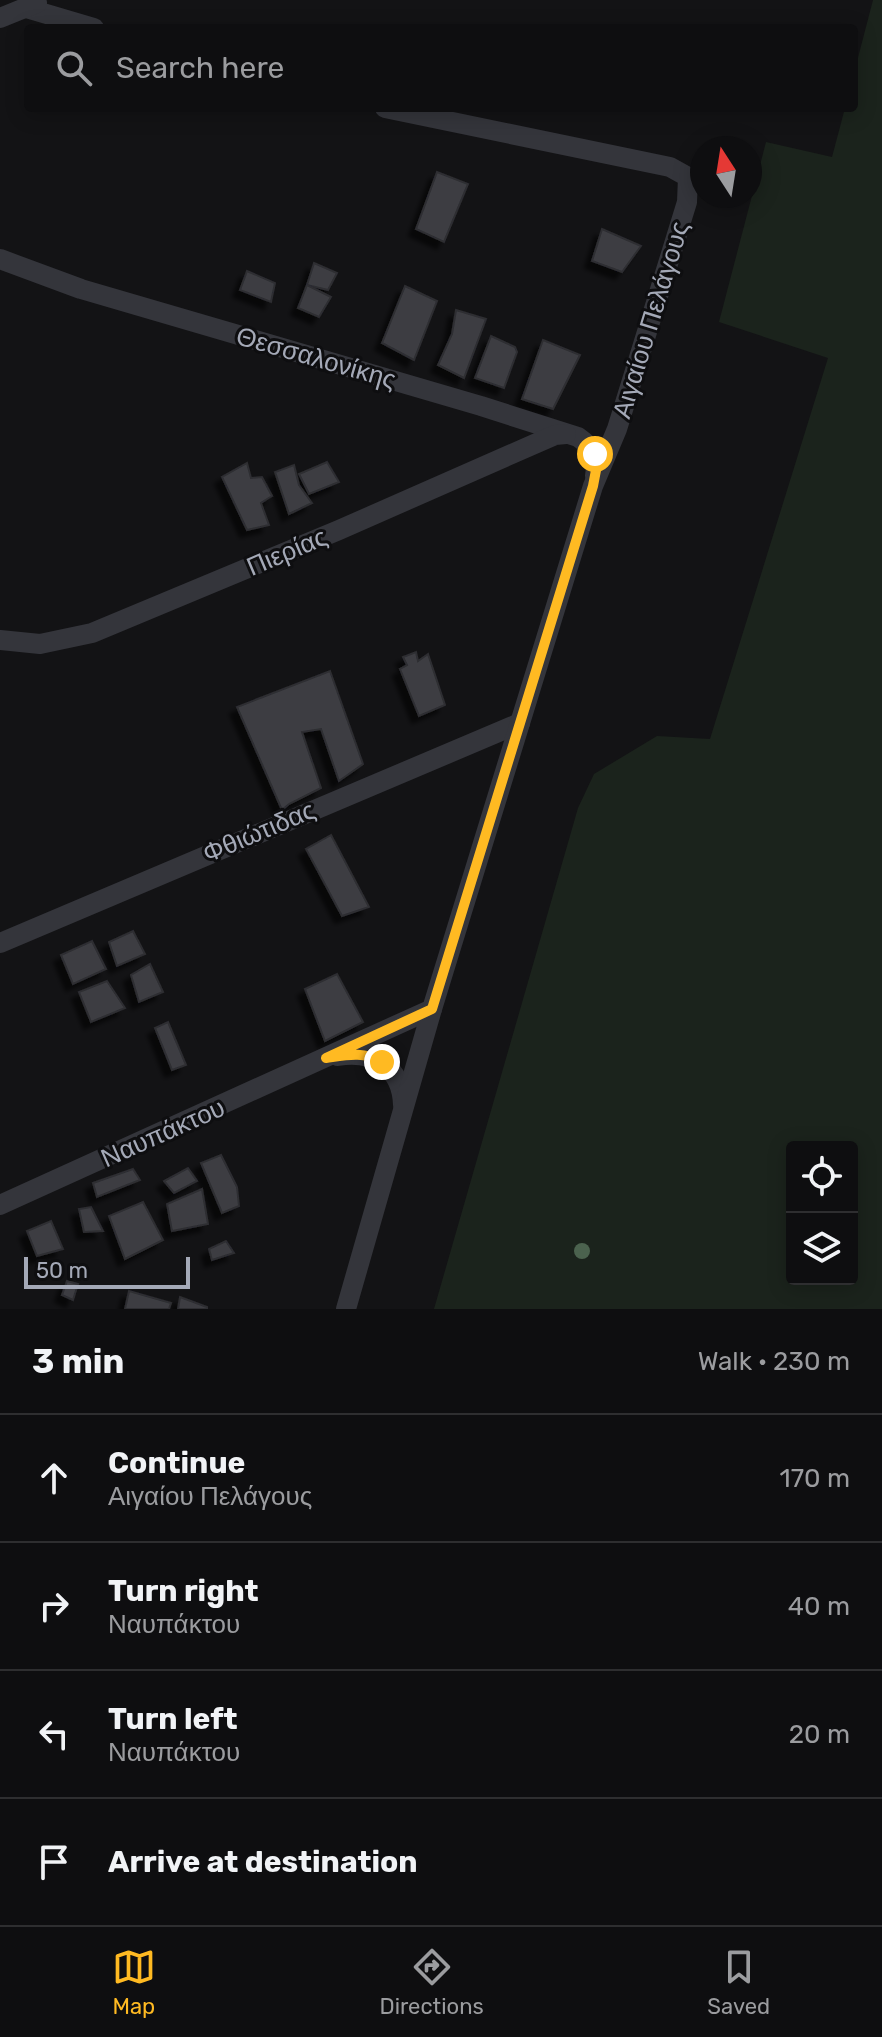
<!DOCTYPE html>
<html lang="en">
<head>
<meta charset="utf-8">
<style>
  body { margin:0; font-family:Rubik,sans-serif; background:#171719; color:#f1f3f6 }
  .controls { position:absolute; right:24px; bottom:24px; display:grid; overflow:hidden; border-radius:8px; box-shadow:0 4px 20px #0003 }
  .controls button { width:72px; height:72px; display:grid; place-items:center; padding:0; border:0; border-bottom:2px solid #2e2e30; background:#0e0e10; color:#f1f3f6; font:40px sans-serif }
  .compass { position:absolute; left:690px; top:136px; width:72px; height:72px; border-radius:50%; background:#0e0e10; box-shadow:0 4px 20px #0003; rotate:348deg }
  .scale { position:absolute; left:24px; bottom:20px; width:166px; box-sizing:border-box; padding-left:8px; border:4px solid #a4a9b7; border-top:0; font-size:22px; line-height:28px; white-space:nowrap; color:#a4a9b7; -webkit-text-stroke:6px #0e0e10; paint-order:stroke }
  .stop { position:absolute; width:24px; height:24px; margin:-18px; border:6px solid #ffba22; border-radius:50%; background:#fff }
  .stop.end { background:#ffba22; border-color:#fff; box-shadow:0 2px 8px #0008 }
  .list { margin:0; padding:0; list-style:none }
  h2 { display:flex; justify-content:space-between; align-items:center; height:104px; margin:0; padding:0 32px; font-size:34px }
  h2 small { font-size:26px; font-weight:400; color:#9b9c9f }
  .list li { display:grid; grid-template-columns:52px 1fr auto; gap:24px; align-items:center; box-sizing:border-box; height:128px; padding:0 32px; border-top:2px solid #2e2e30 }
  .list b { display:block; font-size:30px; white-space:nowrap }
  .list p { margin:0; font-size:26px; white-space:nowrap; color:#9b9c9f }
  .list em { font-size:26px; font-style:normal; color:#9b9c9f }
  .icon { flex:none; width:44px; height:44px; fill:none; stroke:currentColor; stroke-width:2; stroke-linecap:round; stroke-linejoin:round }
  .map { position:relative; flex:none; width:882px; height:1309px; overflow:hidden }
  .search { position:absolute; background:#0e0e10; box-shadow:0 4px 20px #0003; left:24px; right:24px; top:24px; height:88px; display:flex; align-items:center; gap:20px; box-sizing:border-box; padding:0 28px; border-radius:8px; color:#9b9c9f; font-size:30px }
  .sheet { height:616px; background:#0e0e10 }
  nav { display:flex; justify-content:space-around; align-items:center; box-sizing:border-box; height:112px; border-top:2px solid #2e2e30; background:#0e0e10; font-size:22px; color:#9b9c9f }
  nav a { display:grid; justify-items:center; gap:4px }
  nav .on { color:#ffba22 }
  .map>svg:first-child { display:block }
  .green { fill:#1b231c; fill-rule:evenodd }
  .building { fill:#3d3e43; stroke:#2d2d31; stroke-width:2; filter:url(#shadow) }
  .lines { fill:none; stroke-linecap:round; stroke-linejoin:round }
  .minor { stroke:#34353b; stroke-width:20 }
  .tree { fill:#4b624e }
  .route { stroke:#ffba22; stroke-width:10 }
  .labels { text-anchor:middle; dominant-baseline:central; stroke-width:6; stroke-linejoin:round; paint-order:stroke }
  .street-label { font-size:26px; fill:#a4a9b7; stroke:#0e0e10 }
</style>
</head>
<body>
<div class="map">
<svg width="882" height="1309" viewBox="0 0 882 1309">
  <defs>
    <filter id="shadow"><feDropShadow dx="-7" dy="7" stdDeviation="2" flood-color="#0009"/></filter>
  </defs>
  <rect width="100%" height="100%" fill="#131315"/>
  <path class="green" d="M 873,0 L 882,0 L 882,1309 L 434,1309 L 578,808 L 594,774 L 657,736 L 710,739 L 828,358 L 719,322 L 766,142 L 832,157 L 845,108 L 854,108 L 854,73 ZM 792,1147 L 852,1147 L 852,1279 L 792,1279 Z"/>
  <g class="building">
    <path d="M 437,172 L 468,184 L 444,242 L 416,229 Z"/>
    <path d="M 602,229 L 641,246 L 622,272 L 592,261 Z"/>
    <path d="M 314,263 L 337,273 L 328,290 L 307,285 Z"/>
    <path d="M 247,271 L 275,283 L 271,302 L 240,290 Z"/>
    <path d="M 307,285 L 331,297 L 319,317 L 298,308 Z"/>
    <path d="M 405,286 L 437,301 L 414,360 L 382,343 Z"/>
    <path d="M 456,310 L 486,319 L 464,378 L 438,365 L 452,334 Z"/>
    <path d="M 491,336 L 515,347 L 517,352 L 504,388 L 475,378 Z"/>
    <path d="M 543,340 L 580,355 L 553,409 L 522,399 Z"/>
    <path d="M 327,462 L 339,482 L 309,494 L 299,474 Z"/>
    <path d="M 247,463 L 251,478 L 262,477 L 272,496 L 261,503 L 269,525 L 247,530 L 222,477 Z"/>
    <path d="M 294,465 L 299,485 L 312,503 L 289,514 L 275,472 Z"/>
    <path d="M 416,652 L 418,661 L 428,654 L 445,705 L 419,716 L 400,669 L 407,665 L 403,657 Z"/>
    <path d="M 330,671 L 363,764 L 339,781 L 321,729 L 302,732 L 321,788 L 289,804 L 282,810 L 237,707 Z"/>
    <path d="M 331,835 L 369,907 L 342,916 L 306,849 Z"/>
    <path d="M 133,931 L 145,954 L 117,966 L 109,942 Z"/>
    <path d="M 92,941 L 106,969 L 73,984 L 61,955 Z"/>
    <path d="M 150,964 L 163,992 L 139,1002 L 131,975 Z"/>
    <path d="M 337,974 L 363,1022 L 325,1041 L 305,989 Z"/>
    <path d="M 107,981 L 125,1008 L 91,1022 L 79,992 Z"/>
    <path d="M 168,1022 L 186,1065 L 172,1070 L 155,1028 Z"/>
    <path d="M 221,1155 L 237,1187 L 239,1206 L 222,1213 L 201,1163 Z"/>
    <path d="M 188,1168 L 197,1181 L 174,1193 L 164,1181 Z"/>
    <path d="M 133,1169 L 140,1180 L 97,1197 L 93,1183 Z"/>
    <path d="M 202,1189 L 208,1224 L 172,1231 L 167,1204 Z"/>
    <path d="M 143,1202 L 163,1240 L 125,1259 L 109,1216 Z"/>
    <path d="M 91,1207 L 103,1231 L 84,1232 L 79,1209 Z"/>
    <path d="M 51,1221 L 63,1249 L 37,1256 L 27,1231 Z"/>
    <path d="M 226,1241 L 234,1253 L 212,1260 L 209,1249 Z"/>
    <path d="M 67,1281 L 78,1284 L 73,1300 L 62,1295 Z"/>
    <path d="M 129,1291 L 171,1303 L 169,1309 L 125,1309 Z"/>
    <path d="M 180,1297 L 207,1307 L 207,1309 L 178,1309 Z"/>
  </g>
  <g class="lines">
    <g class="minor">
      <path d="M 26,8 L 94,28"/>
      <path d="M 0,18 L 37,3"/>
      <path d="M 0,259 L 81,289 L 481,406 L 578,437 C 594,448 598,458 595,476"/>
      <path d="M 0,640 L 40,644 L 92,633 L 339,530 L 555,435 L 566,434"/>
      <path d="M 0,943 L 520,723"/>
      <path d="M 338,1056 C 373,1050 402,1067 403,1105"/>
      <path d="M 0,1205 L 432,1009"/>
      <path d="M 346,1309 L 432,1009 L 520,723 L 593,486 L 617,429 L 687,202 L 688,177 L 670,167 L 385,108"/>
    </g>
  </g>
  <circle class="tree" cx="582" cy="1251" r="8"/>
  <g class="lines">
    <path class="route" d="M 382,1062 C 363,1051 347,1055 326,1058 L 432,1009 L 593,486 L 597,465 L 595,454"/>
  </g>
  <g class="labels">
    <g class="street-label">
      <text transform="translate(651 320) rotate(-73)">Αιγαίου Πελάγους</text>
      <text transform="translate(316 358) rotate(16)">Θεσσαλονίκης</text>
      <text transform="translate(287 552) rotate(-23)">Πιερίας</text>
      <text transform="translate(259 832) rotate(-23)">Φθιώτιδας</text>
      <text transform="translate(163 1133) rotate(-24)">Ναυπάκτου</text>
    </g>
  </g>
</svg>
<div class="controls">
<button><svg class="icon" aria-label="locate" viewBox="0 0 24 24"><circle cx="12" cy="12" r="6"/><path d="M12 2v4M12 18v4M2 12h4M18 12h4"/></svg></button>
<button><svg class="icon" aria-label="layers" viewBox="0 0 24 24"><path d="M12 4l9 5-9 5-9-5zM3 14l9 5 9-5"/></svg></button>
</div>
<svg class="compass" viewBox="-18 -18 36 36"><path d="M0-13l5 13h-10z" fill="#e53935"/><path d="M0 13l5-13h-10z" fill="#9b9c9f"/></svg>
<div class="scale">50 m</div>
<div class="stop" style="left:595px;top:454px"></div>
<div class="stop end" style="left:382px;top:1062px"></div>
<div class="search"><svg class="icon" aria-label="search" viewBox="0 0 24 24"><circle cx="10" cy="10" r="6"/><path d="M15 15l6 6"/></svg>Search here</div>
</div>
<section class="sheet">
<h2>3 min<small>Walk · 230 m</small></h2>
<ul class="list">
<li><svg class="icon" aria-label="ahead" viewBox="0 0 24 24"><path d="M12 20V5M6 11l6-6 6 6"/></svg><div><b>Continue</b><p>Αιγαίου Πελάγους</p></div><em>170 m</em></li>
<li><svg class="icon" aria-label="right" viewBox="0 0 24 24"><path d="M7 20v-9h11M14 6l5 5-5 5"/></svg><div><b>Turn right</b><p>Ναυπάκτου</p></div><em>40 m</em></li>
<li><svg class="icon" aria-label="left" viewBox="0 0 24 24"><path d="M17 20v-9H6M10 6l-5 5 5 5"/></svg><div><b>Turn left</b><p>Ναυπάκτου</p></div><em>20 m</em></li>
<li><svg class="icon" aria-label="arrive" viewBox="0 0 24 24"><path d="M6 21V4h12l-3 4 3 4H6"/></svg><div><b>Arrive at destination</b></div></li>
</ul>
</section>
<nav>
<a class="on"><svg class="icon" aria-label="map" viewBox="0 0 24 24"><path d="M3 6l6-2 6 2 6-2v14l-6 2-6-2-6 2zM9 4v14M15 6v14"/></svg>Map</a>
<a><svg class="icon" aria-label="directions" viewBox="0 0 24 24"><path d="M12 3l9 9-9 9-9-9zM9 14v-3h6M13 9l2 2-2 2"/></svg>Directions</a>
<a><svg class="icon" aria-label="saved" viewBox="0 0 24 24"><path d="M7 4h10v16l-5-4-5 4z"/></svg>Saved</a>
</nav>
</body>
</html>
